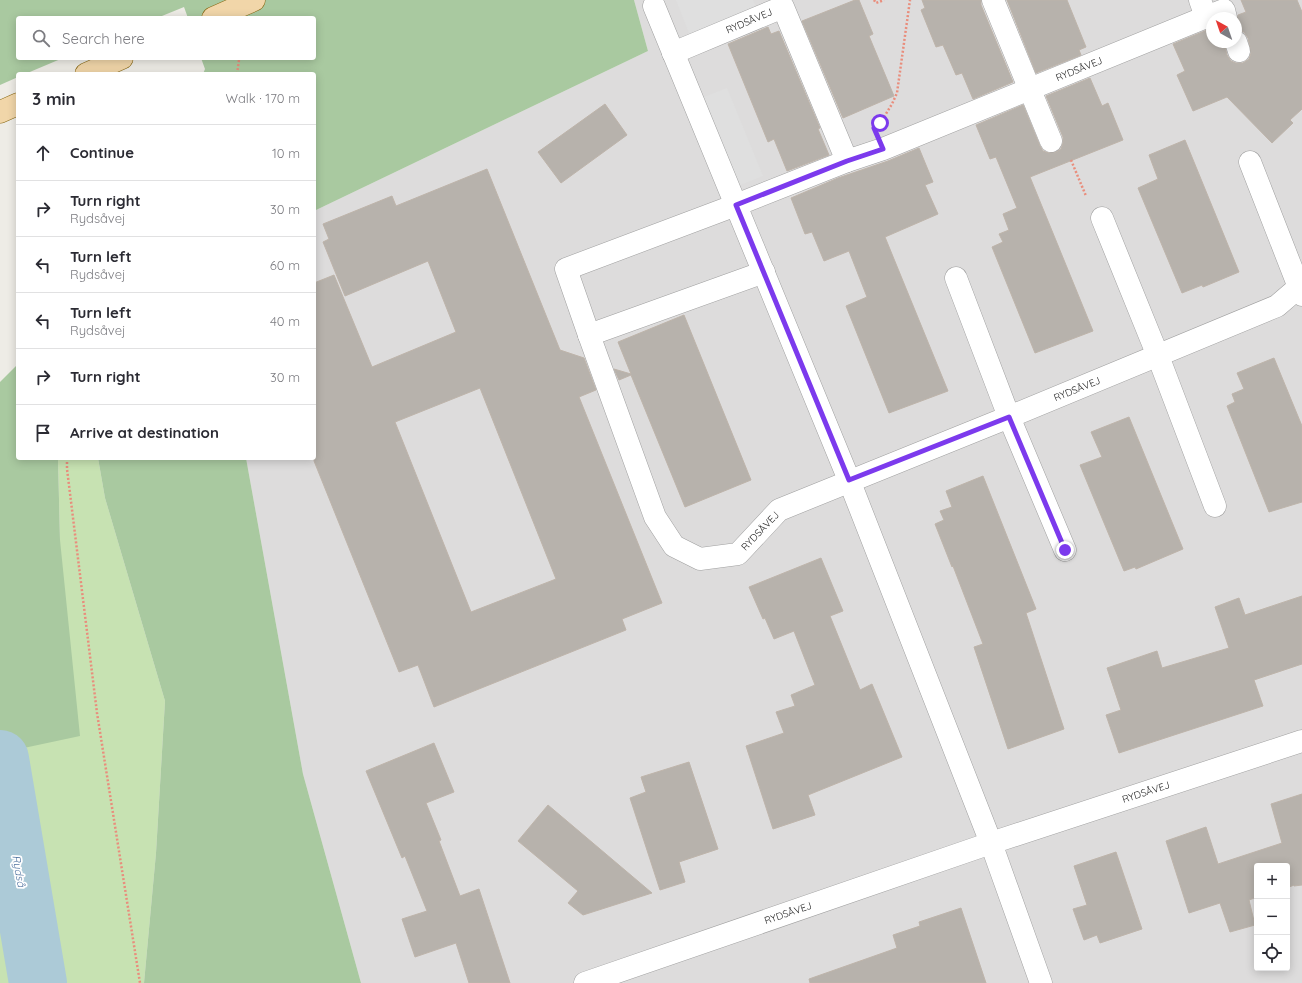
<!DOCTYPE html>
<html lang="en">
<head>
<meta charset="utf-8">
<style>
  body { margin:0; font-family:Quicksand,sans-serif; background:#f7f7f7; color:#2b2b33 }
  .controls { position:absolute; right:12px; bottom:12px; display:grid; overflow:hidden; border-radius:4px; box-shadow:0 2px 10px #0003 }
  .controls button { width:36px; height:36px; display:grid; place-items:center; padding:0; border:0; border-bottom:1px solid #e1e1e2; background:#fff; color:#2b2b33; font:20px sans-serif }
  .compass { position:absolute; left:1206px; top:12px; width:36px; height:36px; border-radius:50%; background:#fff; box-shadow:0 2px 10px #0003; rotate:320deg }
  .stop { position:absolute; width:12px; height:12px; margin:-9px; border:3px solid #7c3aed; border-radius:50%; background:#fff }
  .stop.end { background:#7c3aed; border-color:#fff; box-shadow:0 1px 4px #0008 }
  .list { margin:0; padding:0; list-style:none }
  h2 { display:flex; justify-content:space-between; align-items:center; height:52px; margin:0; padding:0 16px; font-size:17px }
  h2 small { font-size:13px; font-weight:400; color:#7c7c81 }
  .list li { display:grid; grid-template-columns:26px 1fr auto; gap:12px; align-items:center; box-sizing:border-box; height:56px; padding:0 16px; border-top:1px solid #e1e1e2 }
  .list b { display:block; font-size:15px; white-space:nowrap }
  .list p { margin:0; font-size:13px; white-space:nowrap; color:#7c7c81 }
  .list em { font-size:13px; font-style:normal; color:#7c7c81 }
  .icon { flex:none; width:22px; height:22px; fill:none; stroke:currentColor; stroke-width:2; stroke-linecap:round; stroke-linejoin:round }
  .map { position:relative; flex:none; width:1302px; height:983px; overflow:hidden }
  .search { position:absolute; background:#fff; box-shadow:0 2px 10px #0003; left:16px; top:16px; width:300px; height:44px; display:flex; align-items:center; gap:10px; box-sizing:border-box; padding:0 14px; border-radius:4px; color:#7c7c81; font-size:15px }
  .panel { position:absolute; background:#fff; box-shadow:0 2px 10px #0003; left:16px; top:72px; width:300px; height:388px; border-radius:4px }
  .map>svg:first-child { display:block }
  .residential { fill:#dddcdc; fill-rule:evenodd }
  .grass { fill:#c7e2b2 }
  .forest { fill:#a9c9a0 }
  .parking { fill:#dfdfdf }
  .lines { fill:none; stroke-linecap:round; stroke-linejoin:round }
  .river { stroke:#accad7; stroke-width:58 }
  .building { fill:#b7b2ac; stroke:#beb4aa; fill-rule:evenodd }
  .minor-casing { stroke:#a0a0a0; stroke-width:23 }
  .major-casing { stroke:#876712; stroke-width:23 }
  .path { stroke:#e98d7c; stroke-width:2.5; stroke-dasharray:2 2; stroke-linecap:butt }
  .minor { stroke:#fff; stroke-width:22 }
  .major { stroke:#f1d6a9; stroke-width:22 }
  .route { stroke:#7c3aed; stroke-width:5 }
  .labels { text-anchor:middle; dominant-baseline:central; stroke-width:3.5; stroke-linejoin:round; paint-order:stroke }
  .street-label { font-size:10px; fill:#1f1f1f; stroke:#fff }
  .water-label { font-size:11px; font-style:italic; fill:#5678a3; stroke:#fff }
</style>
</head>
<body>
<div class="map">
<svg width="1302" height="983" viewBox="0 0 1302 983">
  <rect width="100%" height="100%" fill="#eeece6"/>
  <path class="residential" d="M 634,0 L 1302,0 L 1302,983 L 361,983 L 303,774 L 246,458 L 314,458 L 314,211 L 648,51 ZM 1212,18 L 1236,18 L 1236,42 L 1212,42 ZM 1257,866 L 1287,866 L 1287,968 L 1257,968 Z"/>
  <path class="grass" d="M 58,458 L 98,458 L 105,498 L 165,701 L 156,853 L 144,983 L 0,983 L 0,740 L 5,751 L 60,540 Z"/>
  <g class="forest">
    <path d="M 0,0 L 634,0 L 648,51 L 314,211 L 314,74 L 203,74 L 205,69 L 201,58 L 314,58 L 314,18 L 188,18 L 184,7 L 157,18 L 18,18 L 18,58 L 63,58 L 25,74 L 18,74 L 18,77 L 0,85 Z"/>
    <path d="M 18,364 L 18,458 L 58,458 L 60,540 L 80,736 L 5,752 L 0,740 L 0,382 Z"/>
    <path d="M 98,458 L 246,458 L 303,774 L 361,983 L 144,983 L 156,853 L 165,701 L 105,498 Z"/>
  </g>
  <g class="parking">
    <path d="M 676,0 L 753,0 L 757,10 L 691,38 Z"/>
    <path d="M 727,88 L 763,176 L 735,187 L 699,99 Z"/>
  </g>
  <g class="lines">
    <path class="river" d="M 0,759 L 38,983"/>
  </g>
  <g class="building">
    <path d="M 855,0 L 859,0 L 873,34 L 869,36 L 894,96 L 843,118 L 802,21 Z"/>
    <path d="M 922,0 L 981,0 L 981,5 L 1013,82 L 973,99 L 962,73 L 956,75 L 943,45 L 936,47 L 921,10 L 925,8 Z"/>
    <path d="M 1007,0 L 1067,0 L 1086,47 L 1079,50 L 1081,55 L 1036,73 Z"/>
    <path d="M 1241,0 L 1297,0 L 1302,12 L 1302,109 L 1290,120 L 1293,123 L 1272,143 L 1227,97 L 1193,111 L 1177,75 L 1185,71 L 1173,44 L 1212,28 L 1212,42 L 1224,42 L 1227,55 L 1231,61 L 1236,63 L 1243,63 L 1249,59 L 1251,53 L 1248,38 L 1244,32 L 1236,30 L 1238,15 L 1246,12 Z"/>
    <path d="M 768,27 L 771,34 L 779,31 L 820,128 L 818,129 L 829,155 L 787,171 L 774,139 L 768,142 L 728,44 Z"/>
    <path d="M 1090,78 L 1102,106 L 1108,103 L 1123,140 L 1030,177 L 1093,331 L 1035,353 L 992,247 L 1003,242 L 999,234 L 1009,230 L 1003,214 L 1017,208 L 996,157 L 990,159 L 976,125 L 1023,105 L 1040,146 L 1043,151 L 1049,153 L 1056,152 L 1061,149 L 1063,143 L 1063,137 L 1046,96 Z"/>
    <path d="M 605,104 L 627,135 L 561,183 L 538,152 Z"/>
    <path d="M 1185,140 L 1239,272 L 1203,287 L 1202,285 L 1182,293 L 1138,188 L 1158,179 L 1149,155 Z"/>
    <path d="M 919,148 L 933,182 L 925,185 L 938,214 L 885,237 L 948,391 L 889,413 L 846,306 L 867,297 L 849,251 L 824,261 L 812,232 L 805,234 L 791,198 L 838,178 L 888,161 Z"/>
    <path d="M 487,169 L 560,350 L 584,358 L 596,390 L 579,397 L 662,603 L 622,619 L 626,630 L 434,707 L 418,665 L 399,672 L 314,461 L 314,283 L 334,275 L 372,367 L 456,332 L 428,261 L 345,296 L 323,242 L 329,239 L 323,224 L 392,196 L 396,206 ZM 480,388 L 556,579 L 471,612 L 395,422 Z"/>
    <path d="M 684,315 L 751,480 L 685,507 L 631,375 L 619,380 L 614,369 L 631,374 L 618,342 Z"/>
    <path d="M 1274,358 L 1302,426 L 1302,502 L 1269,512 L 1227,406 L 1235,402 L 1232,394 L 1244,389 L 1237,373 Z"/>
    <path d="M 1129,417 L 1183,549 L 1136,569 L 1135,567 L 1124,571 L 1080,465 L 1102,457 L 1091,432 Z"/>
    <path d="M 983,476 L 1036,609 L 1026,613 L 1064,729 L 1008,749 L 974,647 L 983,644 L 953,566 L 952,567 L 935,524 L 944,520 L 940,511 L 952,507 L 946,491 Z"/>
    <path d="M 821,558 L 843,611 L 830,616 L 860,690 L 872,684 L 902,757 L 808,795 L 815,815 L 773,829 L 746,746 L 784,733 L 776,712 L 795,706 L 791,695 L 815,685 L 794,631 L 774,639 L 765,618 L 763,619 L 749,587 Z"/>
    <path d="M 1302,596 L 1302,664 L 1254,680 L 1263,706 L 1119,753 L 1106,715 L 1121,710 L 1107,668 L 1157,651 L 1162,668 L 1229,648 L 1215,607 L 1239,598 L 1245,615 Z"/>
    <path d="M 434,743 L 454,792 L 426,803 L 441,840 L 439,841 L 460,896 L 479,889 L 510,983 L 469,983 L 456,943 L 415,957 L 402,919 L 427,911 L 405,856 L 402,858 L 366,771 Z"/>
    <path d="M 689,762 L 718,849 L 679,862 L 685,882 L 660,890 L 630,798 L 646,792 L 641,777 Z"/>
    <path d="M 1302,794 L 1302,885 L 1294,886 L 1294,885 L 1287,888 L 1287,866 L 1257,866 L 1257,897 L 1249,900 L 1255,925 L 1230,932 L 1220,903 L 1189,913 L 1166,841 L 1206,827 L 1218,864 L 1282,843 L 1271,804 Z"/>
    <path d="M 548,805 L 652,893 L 583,915 L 568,903 L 578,891 L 518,841 Z"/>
    <path d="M 1116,852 L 1142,929 L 1100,943 L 1097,935 L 1084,940 L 1073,909 L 1087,905 L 1074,866 Z"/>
    <path d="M 961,908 L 986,983 L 810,983 L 809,979 L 897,948 L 893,935 L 920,926 L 919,922 Z"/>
  </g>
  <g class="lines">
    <defs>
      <g id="minor">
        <path d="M 993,0 L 1051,141"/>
        <path d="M 654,6 L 849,480 L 991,843 L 1041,983"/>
        <path d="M 1206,17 L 1224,10 L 1226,18"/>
        <path d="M 1236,42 L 1239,51"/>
        <path d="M 673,53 L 783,7 L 847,161 L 883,149 L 1206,17 L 1200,0"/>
        <path d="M 1250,162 L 1302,295"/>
        <path d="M 1102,218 L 1158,356 L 1215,506"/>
        <path d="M 764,272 L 589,335 L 566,269 L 736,205 L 847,161"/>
        <path d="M 956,278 L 1009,417 L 1065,550"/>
        <path d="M 589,335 L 655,517 L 674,546 L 700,559 L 738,554 L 779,510 L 1009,417 L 1277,306 L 1299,287"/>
        <path d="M 585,983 L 991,843 L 1302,741"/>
      </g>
      <g id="major">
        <path d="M 213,18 L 254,0"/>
        <path d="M 86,74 L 122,58"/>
        <path d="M 0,112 L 18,104"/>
      </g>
    </defs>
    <use href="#minor" class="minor-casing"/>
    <use href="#major" class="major-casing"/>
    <g class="path">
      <path d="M 874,0 L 876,3 L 884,0"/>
      <path d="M 237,74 L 239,60"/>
      <path d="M 884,117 L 892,104 L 897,93 L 910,0"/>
      <path d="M 1071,160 L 1086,196"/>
      <path d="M 67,458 L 67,469 L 97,713 L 140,983"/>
    </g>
    <use href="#minor" class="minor"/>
    <use href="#major" class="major"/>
  </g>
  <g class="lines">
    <path class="route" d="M 880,123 L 874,128 L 883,149 L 847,161 L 736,205 L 849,480 L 1009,417 L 1065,550"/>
  </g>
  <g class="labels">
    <g class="street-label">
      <text transform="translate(749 21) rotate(-23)">RYDSÅVEJ</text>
      <text transform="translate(1079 69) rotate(-22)">RYDSÅVEJ</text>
      <text transform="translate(1077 389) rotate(-22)">RYDSÅVEJ</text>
      <text transform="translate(760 531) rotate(-46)">RYDSÅVEJ</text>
      <text transform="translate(1146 792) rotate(-18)">RYDSÅVEJ</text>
      <text transform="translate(788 913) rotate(-19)">RYDSÅVEJ</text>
    </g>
    <g class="water-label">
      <text transform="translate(19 871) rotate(80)">Rydså</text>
    </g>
  </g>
</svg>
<div class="controls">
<button>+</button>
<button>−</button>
<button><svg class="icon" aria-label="locate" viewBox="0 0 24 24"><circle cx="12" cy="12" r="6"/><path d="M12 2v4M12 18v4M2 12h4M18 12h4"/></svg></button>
</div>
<svg class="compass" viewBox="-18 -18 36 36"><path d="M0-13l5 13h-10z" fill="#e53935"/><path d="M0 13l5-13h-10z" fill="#7c7c81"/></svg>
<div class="stop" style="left:880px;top:123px"></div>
<div class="stop end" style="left:1065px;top:550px"></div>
<div class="search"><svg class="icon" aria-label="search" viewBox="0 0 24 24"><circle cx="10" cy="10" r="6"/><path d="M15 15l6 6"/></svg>Search here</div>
<section class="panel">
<h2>3 min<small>Walk · 170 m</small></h2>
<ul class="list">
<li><svg class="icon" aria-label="ahead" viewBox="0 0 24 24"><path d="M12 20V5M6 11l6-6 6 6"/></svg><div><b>Continue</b></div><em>10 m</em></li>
<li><svg class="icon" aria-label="right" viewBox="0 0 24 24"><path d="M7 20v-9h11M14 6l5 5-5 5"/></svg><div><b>Turn right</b><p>Rydsåvej</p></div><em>30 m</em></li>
<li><svg class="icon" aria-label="left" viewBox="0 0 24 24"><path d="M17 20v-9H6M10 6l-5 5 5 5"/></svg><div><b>Turn left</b><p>Rydsåvej</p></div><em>60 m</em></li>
<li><svg class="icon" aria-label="left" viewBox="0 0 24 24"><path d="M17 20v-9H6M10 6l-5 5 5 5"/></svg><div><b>Turn left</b><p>Rydsåvej</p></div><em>40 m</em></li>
<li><svg class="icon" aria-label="right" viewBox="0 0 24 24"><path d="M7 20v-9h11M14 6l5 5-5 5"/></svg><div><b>Turn right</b></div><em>30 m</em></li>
<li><svg class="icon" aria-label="arrive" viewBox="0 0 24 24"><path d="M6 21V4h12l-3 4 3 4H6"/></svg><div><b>Arrive at destination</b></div></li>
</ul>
</section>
</div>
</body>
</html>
